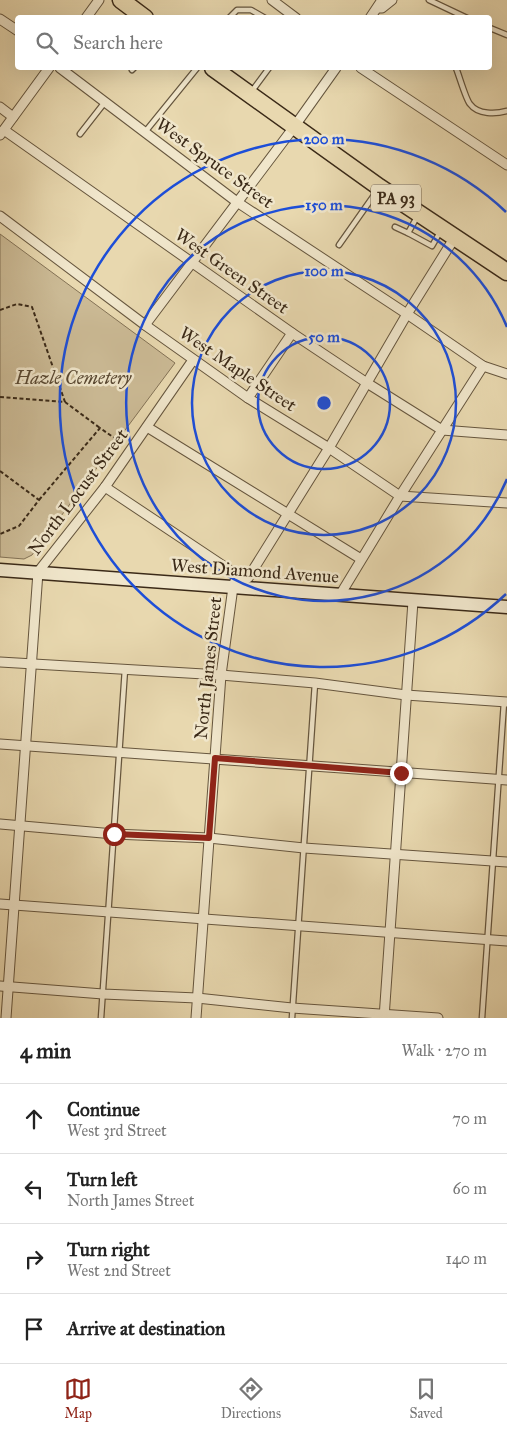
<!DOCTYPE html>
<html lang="en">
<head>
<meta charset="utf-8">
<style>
  body { margin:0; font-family:"IM FELL Great Primer",serif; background:#f6f6f6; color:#222 }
  .stop { position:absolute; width:15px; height:15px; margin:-11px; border:4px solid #8f2418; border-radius:50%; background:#fff }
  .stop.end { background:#8f2418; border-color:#fff; box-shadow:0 1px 5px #0008 }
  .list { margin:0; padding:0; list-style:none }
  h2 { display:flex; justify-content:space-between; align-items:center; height:65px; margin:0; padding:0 20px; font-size:21px }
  h2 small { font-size:16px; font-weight:400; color:#767676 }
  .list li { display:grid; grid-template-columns:32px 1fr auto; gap:15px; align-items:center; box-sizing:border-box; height:70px; padding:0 20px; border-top:1px solid #e0e0e0 }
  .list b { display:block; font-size:19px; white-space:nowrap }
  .list p { margin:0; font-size:16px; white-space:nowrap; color:#767676 }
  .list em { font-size:16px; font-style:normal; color:#767676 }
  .icon { flex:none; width:28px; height:28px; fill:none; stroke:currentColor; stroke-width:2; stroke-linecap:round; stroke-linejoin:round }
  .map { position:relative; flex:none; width:507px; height:1018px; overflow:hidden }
  .search { position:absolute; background:#fff; box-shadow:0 5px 20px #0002; left:15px; right:15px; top:15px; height:55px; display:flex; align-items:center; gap:12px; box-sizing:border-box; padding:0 18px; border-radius:5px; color:#767676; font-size:19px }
  .sheet { height:345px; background:#fff }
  nav { display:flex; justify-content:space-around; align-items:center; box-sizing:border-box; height:70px; border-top:1px solid #e0e0e0; background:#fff; font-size:14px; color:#767676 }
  nav a { display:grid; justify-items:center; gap:2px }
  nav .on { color:#8f2418 }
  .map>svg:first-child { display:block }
  .green { fill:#cbba95; stroke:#837256 }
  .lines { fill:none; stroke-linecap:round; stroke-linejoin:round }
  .lane-casing { stroke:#66563e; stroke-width:7 }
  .street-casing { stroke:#66563e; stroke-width:11 }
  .secondary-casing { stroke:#3b2a18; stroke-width:15 }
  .highway-casing { stroke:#3b2a18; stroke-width:19 }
  .path { stroke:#3b2a18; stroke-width:2; stroke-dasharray:4 2.5; stroke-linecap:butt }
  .lane { stroke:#f0e6cb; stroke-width:4.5 }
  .street { stroke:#f0e6cb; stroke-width:9 }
  .secondary { stroke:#f0e6cb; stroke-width:12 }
  .highway { stroke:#e8d8af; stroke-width:16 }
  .route { stroke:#8f2418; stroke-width:6 }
  .ring { fill:none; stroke:#1d4ed8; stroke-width:2.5 }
  .labels { text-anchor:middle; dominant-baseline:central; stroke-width:5; stroke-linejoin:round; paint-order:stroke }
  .shield { fill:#f0e6cb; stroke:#71624e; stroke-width:1 }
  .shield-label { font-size:16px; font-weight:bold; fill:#3b2a18 }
  .street-label { font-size:18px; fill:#3b2a18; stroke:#f0e6cb }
  .park-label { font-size:18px; font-style:italic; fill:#584731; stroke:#f0e6cb }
  .centre { fill:#1d4ed8; stroke:#f0e6cb; stroke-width:2.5 }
  .ring-label { font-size:15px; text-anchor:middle; font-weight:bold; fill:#1d4ed8; stroke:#f0e6cb; stroke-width:5; stroke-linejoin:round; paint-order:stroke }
</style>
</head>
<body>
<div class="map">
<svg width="507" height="1018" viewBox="0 0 507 1018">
  <rect width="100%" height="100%" fill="#e8d8af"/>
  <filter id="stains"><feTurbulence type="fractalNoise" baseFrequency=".004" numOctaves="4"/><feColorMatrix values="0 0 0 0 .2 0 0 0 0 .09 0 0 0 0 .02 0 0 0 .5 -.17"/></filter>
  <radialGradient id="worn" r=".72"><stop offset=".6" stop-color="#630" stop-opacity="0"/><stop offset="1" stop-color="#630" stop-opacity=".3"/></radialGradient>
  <path class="green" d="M 0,234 L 175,363 L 32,555 L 24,559 L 0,557 Z"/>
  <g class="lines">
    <defs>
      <g id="lane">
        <path d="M 429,0 L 467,18"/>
        <path d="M 229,18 L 237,10 L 251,10 L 265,18"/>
        <path d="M 490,28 L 507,35"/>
        <path d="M 456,68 C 459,75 466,100 470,104 C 478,115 496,114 507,111"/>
        <path d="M 132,70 L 134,68"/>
        <path d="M 252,91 L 269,68"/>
        <path d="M 145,132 L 197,68"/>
        <path d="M 80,134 L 105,102"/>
        <path d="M 417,217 L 408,233 L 432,246 L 440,232"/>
        <path d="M 395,227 L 408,233"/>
        <path d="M 339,245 L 377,191"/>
        <path d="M 101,1018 L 125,669"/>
        <path d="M 292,1018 L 315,683"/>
        <path d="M 482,1018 L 504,702"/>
      </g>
      <g id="street">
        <path d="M 272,0 L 296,18"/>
        <path d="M 379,8 L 382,8 L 392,0"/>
        <path d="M 86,18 L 99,0"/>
        <path d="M 370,18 L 382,0"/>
        <path d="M 0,19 L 18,31"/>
        <path d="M 60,68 L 237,202 L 407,314 L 483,366 L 507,374"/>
        <path d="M 361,68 L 507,165"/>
        <path d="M 0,107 L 13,117"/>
        <path d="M 4,130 L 292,333 L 367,383 L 442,430 L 507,435"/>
        <path d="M 0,135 L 49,68"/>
        <path d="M 0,216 L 145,325 L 248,398 L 329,448 L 400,496 L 507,503"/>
        <path d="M 145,325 L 294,127 L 336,68"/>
        <path d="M 248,398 L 292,333"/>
        <path d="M 147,427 L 361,559"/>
        <path d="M 105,487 L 237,575 L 233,587 L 221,675 L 196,1018"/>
        <path d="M 233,587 L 248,578 L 329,448 L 407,314 L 455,237"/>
        <path d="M 340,595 L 400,496 L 483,366"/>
        <path d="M 0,662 L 221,675 L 315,683 L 406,695 L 507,702"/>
        <path d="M 0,744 C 169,755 338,768 507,780"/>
        <path d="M 0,824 L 114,834 L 209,838 L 304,848 L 507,862"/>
        <path d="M 0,904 L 507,941"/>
        <path d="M 0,986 L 103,994 L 197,998 L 292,1008 L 438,1018"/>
        <path d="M 6,1018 L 38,572 L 105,487 L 193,360"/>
        <path d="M 384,1018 L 413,601"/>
      </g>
      <path id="secondary" d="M 0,570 L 507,607"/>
      <g id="highway">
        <path d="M 121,0 L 145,18"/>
        <path d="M 213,68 L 379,187 L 507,272"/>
      </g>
    </defs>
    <use href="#lane" class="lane-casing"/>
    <use href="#street" class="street-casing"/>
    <use href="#secondary" class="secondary-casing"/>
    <use href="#highway" class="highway-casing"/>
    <g class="path">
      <path d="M 0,310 L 17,304 L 32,307 L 65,402"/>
      <path d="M 0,397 L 65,402 L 100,428"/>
      <path d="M 0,471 L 39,500 L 19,526 L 0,534"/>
      <path d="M 39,500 L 100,428 L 123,444"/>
    </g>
    <use href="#lane" class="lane"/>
    <use href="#street" class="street"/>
    <use href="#secondary" class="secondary"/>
    <use href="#highway" class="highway"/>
  </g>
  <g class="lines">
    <path class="route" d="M 114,834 L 209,838 L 215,758 L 401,773"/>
  </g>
  <g class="ring">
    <circle cx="324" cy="403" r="66"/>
    <circle cx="324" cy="403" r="132"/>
    <path d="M507 479A198 198 0 1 1 507 327"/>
    <path d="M506 594A264 264 0 1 1 506 212"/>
  </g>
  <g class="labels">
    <rect class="shield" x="371" y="184.5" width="50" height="27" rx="4"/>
    <g class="shield-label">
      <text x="396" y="198">PA 93</text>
    </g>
    <g class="street-label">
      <text transform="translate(215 163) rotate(36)">West Spruce Street</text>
      <text transform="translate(232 271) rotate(35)">West Green Street</text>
      <text transform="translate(238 369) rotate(34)">West Maple Street</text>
      <text transform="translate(78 492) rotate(-53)">North Locust Street</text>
      <text transform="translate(255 571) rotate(4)">West Diamond Avenue</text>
      <text transform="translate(208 668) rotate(-84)">North James Street</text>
    </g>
    <g class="park-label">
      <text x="73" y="378">Hazle Cemetery</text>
    </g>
  </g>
  <circle cx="324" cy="403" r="8" class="centre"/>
  <g class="ring-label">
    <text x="324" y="144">200 m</text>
    <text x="324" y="210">150 m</text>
    <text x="324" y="276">100 m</text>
    <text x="324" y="342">50 m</text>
  </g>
  <rect width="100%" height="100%" filter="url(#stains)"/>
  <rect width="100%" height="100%" fill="url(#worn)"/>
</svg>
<div class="stop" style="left:114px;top:834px"></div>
<div class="stop end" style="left:401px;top:773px"></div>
<div class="search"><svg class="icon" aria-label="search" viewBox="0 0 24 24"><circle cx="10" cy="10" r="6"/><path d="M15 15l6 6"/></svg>Search here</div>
</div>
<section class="sheet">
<h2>4 min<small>Walk · 270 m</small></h2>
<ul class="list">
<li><svg class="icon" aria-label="ahead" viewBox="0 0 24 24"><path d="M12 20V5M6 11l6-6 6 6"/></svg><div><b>Continue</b><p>West 3rd Street</p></div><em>70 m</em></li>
<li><svg class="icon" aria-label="left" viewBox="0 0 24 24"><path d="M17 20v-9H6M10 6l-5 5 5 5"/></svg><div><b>Turn left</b><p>North James Street</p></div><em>60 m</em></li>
<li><svg class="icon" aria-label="right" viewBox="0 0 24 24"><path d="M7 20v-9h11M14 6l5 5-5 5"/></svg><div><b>Turn right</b><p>West 2nd Street</p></div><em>140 m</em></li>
<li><svg class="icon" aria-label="arrive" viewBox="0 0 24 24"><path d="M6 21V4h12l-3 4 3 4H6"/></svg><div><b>Arrive at destination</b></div></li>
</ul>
</section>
<nav>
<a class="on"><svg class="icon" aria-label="map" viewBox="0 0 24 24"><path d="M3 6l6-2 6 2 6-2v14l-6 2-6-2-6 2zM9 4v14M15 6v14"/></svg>Map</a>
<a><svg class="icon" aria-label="directions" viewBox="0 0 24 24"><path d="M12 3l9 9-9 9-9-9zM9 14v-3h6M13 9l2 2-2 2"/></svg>Directions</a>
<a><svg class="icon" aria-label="saved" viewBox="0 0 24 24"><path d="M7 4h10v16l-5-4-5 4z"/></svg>Saved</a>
</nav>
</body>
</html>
